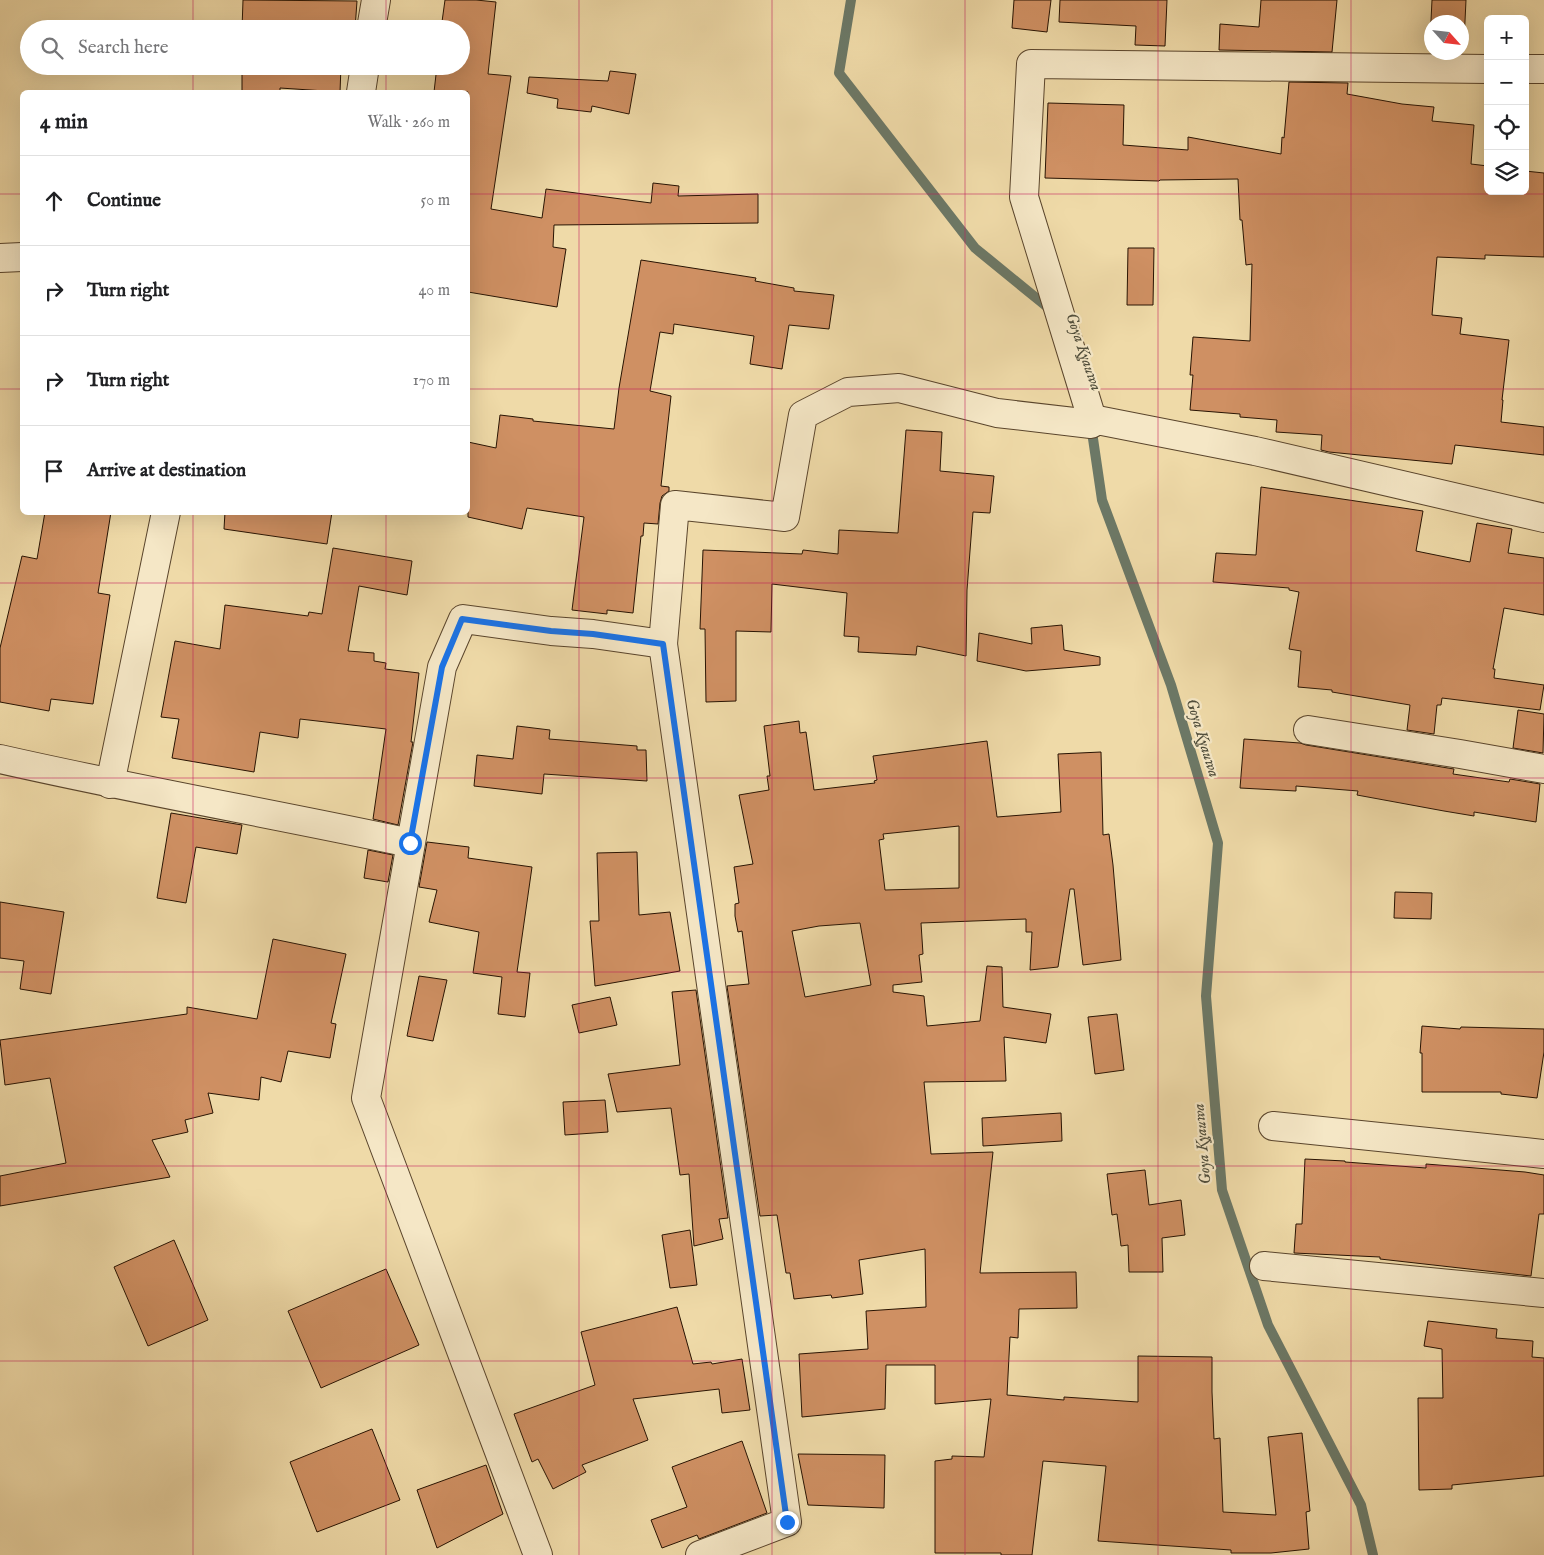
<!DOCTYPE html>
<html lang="en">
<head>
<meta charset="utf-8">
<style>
  body { margin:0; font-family:"IM FELL English",serif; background:#f2f2f2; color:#202124 }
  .controls { position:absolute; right:15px; top:15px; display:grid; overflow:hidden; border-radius:8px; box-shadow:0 5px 20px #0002 }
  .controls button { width:45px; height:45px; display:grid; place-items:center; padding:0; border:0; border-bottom:1px solid #e0e0e0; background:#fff; color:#202124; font:25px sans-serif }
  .compass { position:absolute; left:1424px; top:15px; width:45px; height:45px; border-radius:50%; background:#fff; box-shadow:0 5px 20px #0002; rotate:117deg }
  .stop { position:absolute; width:15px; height:15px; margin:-11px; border:4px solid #1a73e8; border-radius:50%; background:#fff }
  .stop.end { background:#1a73e8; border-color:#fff; box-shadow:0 1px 5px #0008 }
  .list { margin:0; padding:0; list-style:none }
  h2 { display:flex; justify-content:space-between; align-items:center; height:65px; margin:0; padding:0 20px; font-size:21px }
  h2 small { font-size:16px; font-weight:400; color:#757577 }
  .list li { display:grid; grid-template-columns:32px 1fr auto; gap:15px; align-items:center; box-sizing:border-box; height:90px; padding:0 20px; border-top:1px solid #e0e0e0 }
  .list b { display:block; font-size:19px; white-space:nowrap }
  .list em { font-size:16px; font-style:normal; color:#757577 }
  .icon { flex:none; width:28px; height:28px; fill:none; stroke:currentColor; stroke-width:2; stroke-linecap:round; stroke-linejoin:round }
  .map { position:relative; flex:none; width:1544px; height:1555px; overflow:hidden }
  .search { position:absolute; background:#fff; box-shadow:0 5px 20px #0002; left:20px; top:20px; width:450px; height:55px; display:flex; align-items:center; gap:12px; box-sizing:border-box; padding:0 18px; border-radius:28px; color:#757577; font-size:19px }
  .panel { position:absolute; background:#fff; box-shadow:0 5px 20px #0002; left:20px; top:90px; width:450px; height:425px; border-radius:8px }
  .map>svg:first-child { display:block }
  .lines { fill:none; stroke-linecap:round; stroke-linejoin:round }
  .stream { stroke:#6c7866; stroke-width:10 }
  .building { fill:#cf9063; stroke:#281302; fill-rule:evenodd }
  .street-casing { stroke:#5a452c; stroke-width:30 }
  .street { stroke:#f5e7c6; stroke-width:28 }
  .route { stroke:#1a73e8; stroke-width:6 }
  .grid { fill:none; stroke:#c2185b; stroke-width:1; stroke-opacity:0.55 }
  .labels { text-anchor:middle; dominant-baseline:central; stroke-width:4.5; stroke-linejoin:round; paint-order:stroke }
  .water-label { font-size:16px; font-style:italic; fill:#504e3c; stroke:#f5e7c6 }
</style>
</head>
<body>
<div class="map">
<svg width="1544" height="1555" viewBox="0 0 1544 1555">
  <rect width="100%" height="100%" fill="#efdaa8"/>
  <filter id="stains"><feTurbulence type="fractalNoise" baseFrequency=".004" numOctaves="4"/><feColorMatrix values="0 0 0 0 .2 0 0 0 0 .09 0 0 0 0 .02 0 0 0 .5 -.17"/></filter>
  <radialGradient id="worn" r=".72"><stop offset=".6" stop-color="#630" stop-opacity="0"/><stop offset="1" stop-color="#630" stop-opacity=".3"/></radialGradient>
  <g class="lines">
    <g class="stream">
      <path d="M 851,0 L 839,73 L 975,248 L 1051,310"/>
      <path d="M 1091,425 L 1102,500 L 1171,685 L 1218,843 L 1206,996 L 1222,1190 L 1268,1325 L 1361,1505 L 1373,1555"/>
    </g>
  </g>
  <g class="building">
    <path d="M 243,0 L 357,1 L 355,29 L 242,29 Z"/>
    <path d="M 445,0 L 476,0 L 496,2 L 488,74 L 511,76 L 491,209 L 542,218 L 546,189 L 651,203 L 653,183 L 679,186 L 678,196 L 758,194 L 758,223 L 554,225 L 553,247 L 566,249 L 557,307 L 468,292 L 468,92 L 434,92 L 437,66 L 461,66 L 461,29 L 441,29 Z"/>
    <path d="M 1014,0 L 1051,0 L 1047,32 L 1012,28 Z"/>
    <path d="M 1060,0 L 1167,0 L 1165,46 L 1135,45 L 1136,26 L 1059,22 Z"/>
    <path d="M 1261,0 L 1337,0 L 1332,52 L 1219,50 L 1220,24 L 1259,27 Z"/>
    <path d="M 1432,0 L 1466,0 L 1464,42 L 1462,42 L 1462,22 L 1432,22 L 1432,41 L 1430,41 Z"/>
    <path d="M 242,66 L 341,66 L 340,92 L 280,88 L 280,92 L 242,92 Z"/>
    <path d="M 610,71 L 636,74 L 629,114 L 592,106 L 591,112 L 557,108 L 558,99 L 527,93 L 529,77 L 608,81 Z"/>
    <path d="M 1289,82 L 1348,83 L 1347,94 L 1402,104 L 1434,107 L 1432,121 L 1474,125 L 1471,164 L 1488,166 L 1488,191 L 1525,191 L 1525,171 L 1544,173 L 1544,257 L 1485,255 L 1485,259 L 1437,257 L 1432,315 L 1462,318 L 1460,334 L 1509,340 L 1502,400 L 1503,400 L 1501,422 L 1544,427 L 1544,455 L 1455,445 L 1452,464 L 1329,452 L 1321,450 L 1322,435 L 1276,432 L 1277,420 L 1240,417 L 1240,414 L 1190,410 L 1193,375 L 1190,375 L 1193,337 L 1250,341 L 1252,264 L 1246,265 L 1242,220 L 1240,220 L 1238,179 L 1160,180 L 1159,181 L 1045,178 L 1048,103 L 1124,105 L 1123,145 L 1188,150 L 1188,137 L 1281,154 L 1282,137 L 1284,138 Z"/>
    <path d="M 1128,248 L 1154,248 L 1153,305 L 1127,305 Z"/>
    <path d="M 641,260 L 756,278 L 755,281 L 794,288 L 794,291 L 834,295 L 829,329 L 789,325 L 782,369 L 750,364 L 754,336 L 674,324 L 673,334 L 660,332 L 650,391 L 671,396 L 661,486 L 669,487 L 669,491 L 662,496 L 660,503 L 658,524 L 644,523 L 643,536 L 641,536 L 633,613 L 607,610 L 607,614 L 572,610 L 584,517 L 527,508 L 522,529 L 468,517 L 468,442 L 496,448 L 500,415 L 533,419 L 533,421 L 614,429 L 619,388 Z"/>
    <path d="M 906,430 L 942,432 L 940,471 L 994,476 L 990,513 L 973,512 L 967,590 L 966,656 L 917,646 L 916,655 L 858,652 L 859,637 L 844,636 L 847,593 L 772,584 L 771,632 L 736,631 L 736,701 L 706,702 L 705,629 L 700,629 L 703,550 L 802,554 L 803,550 L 838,554 L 839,530 L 898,533 Z"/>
    <path d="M 1261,487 L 1423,511 L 1416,551 L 1470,562 L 1477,523 L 1512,529 L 1508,553 L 1544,558 L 1544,615 L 1504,608 L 1493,669 L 1495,669 L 1494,678 L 1544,685 L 1540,710 L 1442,698 L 1441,705 L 1437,705 L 1434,734 L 1407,730 L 1410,705 L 1332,692 L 1332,690 L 1298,687 L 1301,651 L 1289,649 L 1299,592 L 1289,590 L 1289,588 L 1213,582 L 1216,553 L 1256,555 Z"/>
    <path d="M 45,512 L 111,512 L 98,593 L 110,595 L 93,704 L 51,699 L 49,711 L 0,702 L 0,648 L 22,556 L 37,559 Z"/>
    <path d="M 225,512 L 332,512 L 327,544 L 224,529 Z"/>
    <path d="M 333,548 L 412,561 L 407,595 L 359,586 L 348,651 L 374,653 L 374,661 L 386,663 L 385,669 L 419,673 L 411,742 L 413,742 L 398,825 L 373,819 L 386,729 L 300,719 L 298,738 L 260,732 L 254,772 L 172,758 L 179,719 L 161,717 L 175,641 L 220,649 L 225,605 L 308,616 L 309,612 L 322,614 Z"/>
    <path d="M 1062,625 L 1064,650 L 1100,657 L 1100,665 L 1026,671 L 977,661 L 979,633 L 1032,644 L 1031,628 Z"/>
    <path d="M 1518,710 L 1544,714 L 1543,753 L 1513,748 Z"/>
    <path d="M 799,721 L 800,733 L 806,732 L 814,790 L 875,783 L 874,781 L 877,780 L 873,756 L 987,741 L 997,817 L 1061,812 L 1058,754 L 1101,752 L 1103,835 L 1109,834 L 1113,865 L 1121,960 L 1083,965 L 1074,889 L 1070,889 L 1058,967 L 1030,970 L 1032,932 L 1026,932 L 1026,919 L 921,923 L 923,954 L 919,955 L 922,982 L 893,985 L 893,992 L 924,996 L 927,1026 L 980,1021 L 987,966 L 1002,967 L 1003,1007 L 1051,1014 L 1046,1043 L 1004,1037 L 1006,1081 L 924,1082 L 931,1154 L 993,1152 L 980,1273 L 1076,1272 L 1077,1308 L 1019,1309 L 1018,1338 L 1010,1337 L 1007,1395 L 1064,1400 L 1064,1397 L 1138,1402 L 1138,1356 L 1212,1357 L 1212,1392 L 1214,1439 L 1220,1438 L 1223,1512 L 1276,1515 L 1268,1437 L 1302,1433 L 1310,1511 L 1306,1512 L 1309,1549 L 1271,1553 L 1231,1553 L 1231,1550 L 1098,1541 L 1106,1466 L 1043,1461 L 1032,1555 L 1001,1555 L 1001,1553 L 935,1553 L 935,1461 L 952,1459 L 952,1456 L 984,1457 L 991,1399 L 935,1404 L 935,1365 L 886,1365 L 885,1409 L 802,1417 L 799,1354 L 868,1349 L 866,1311 L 926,1307 L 925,1249 L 859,1260 L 863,1294 L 832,1298 L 831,1295 L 794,1299 L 790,1273 L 786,1273 L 777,1215 L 760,1216 L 727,986 L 749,984 L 742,931 L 738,932 L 735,916 L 735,904 L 739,903 L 734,867 L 753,864 L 739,795 L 769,790 L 767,776 L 770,776 L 764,726 ZM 959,826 L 959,888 L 885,890 L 879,840 L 884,839 L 883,834 ZM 860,923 L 871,985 L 805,997 L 792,931 L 819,926 Z"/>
    <path d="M 517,726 L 550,730 L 549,739 L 637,746 L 637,750 L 646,750 L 647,781 L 544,774 L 542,794 L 474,786 L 477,755 L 513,759 Z"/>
    <path d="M 1244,739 L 1300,743 L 1306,745 L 1454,769 L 1453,774 L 1509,782 L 1510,779 L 1540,784 L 1536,822 L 1474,812 L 1474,816 L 1444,811 L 1357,795 L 1358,791 L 1296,786 L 1296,791 L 1240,788 Z"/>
    <path d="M 171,813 L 242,825 L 237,854 L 196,847 L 186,903 L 157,898 Z"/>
    <path d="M 427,842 L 469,847 L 468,858 L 532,867 L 517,972 L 530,973 L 525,1017 L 498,1014 L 502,977 L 473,973 L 479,932 L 429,922 L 437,890 L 419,887 Z"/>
    <path d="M 368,850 L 393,855 L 388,882 L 364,878 Z"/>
    <path d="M 637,852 L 639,915 L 670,912 L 680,971 L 595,986 L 590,921 L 599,921 L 597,853 Z"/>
    <path d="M 1395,892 L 1432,893 L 1431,919 L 1394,918 Z"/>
    <path d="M 0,902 L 64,912 L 51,994 L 20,989 L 24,961 L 0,958 Z"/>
    <path d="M 273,939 L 346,954 L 331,1023 L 336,1024 L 330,1058 L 288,1051 L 281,1082 L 261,1077 L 259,1100 L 208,1093 L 213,1113 L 185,1120 L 188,1132 L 152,1140 L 170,1177 L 0,1206 L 0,1176 L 66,1163 L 50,1078 L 5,1085 L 0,1040 L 187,1014 L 187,1007 L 257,1019 Z"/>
    <path d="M 419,976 L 447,980 L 433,1041 L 407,1036 Z"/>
    <path d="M 696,990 L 728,1218 L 719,1219 L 723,1239 L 694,1246 L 689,1174 L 680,1175 L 671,1108 L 617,1112 L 608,1074 L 680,1065 L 672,992 Z"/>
    <path d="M 610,997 L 617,1025 L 579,1033 L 572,1005 Z"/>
    <path d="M 1117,1014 L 1124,1070 L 1095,1074 L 1088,1017 Z"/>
    <path d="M 1422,1026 L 1460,1029 L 1461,1027 L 1544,1029 L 1544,1052 L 1537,1098 L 1501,1094 L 1501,1092 L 1422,1092 L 1422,1053 L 1420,1053 Z"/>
    <path d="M 605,1100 L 608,1132 L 565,1135 L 563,1102 Z"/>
    <path d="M 1061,1113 L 1062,1141 L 983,1146 L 982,1118 Z"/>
    <path d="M 1305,1159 L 1345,1161 L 1345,1162 L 1426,1168 L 1426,1164 L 1525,1172 L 1544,1175 L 1544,1214 L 1539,1214 L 1531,1276 L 1380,1259 L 1380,1257 L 1294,1253 L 1296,1224 L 1302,1224 Z"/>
    <path d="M 1145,1170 L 1149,1205 L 1181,1200 L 1185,1235 L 1162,1238 L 1163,1272 L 1129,1272 L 1128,1245 L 1121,1246 L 1117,1214 L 1112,1215 L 1107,1174 Z"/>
    <path d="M 690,1230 L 697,1285 L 670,1288 L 662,1235 Z"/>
    <path d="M 174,1240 L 208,1320 L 148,1346 L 114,1267 Z"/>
    <path d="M 386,1269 L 419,1345 L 321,1388 L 288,1311 Z"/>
    <path d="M 677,1307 L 693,1364 L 711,1362 L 712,1364 L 742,1359 L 750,1410 L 722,1413 L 719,1389 L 633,1399 L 648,1440 L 582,1465 L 586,1472 L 553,1489 L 538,1459 L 532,1462 L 514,1414 L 595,1385 L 581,1332 Z"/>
    <path d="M 1428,1321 L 1497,1329 L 1496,1338 L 1533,1341 L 1532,1357 L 1544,1358 L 1544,1476 L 1452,1485 L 1452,1489 L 1419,1490 L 1418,1398 L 1443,1398 L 1442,1349 L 1424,1346 Z"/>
    <path d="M 372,1429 L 400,1500 L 317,1532 L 290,1462 Z"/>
    <path d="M 742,1441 L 767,1513 L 699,1539 L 697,1535 L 662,1548 L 651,1520 L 687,1507 L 672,1467 Z"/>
    <path d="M 798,1454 L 885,1455 L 884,1508 L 808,1505 Z"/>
    <path d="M 486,1465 L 503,1514 L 437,1548 L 417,1490 Z"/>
  </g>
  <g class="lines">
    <defs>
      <g id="street">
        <path d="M 371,29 L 376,0"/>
        <path d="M 1525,69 L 1544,69"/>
        <path d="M 361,92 L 365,66"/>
        <path d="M 0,258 L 22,257"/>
        <path d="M 1092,419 L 1024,197 L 1031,64 L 1488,69"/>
        <path d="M 663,644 L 787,1522 L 700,1555"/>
        <path d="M 1308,730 L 1460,754 L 1544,769"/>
        <path d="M 0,759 C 136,790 274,814 410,843"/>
        <path d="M 110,784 L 166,512"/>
        <path d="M 1273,1126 L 1544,1154"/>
        <path d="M 1264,1266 L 1544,1293"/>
        <path d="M 538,1555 L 366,1098 L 442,667 L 463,619 L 551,631 L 593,634 L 663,644 L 675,505 L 785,517 L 803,415 L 848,392 L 899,388 L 997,413 L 1091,424 L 1092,419 L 1255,451 L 1544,518"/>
      </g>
    </defs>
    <use href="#street" class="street-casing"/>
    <use href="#street" class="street"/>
  </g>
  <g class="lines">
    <path class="route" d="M 410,843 L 442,667 L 462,619 L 551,631 L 593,634 L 663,644 L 787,1522"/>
  </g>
  <path class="grid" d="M 193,0 L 193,29M 386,0 L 386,29M 579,0 L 579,1555M 772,0 L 772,1555M 965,0 L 965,1555M 1158,0 L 1158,1555M 1351,0 L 1351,1555M 193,66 L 193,92M 386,66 L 386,92M 0,194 L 22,194M 468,194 L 1544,194M 0,389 L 22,389M 468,389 L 1544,389M 193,512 L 193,1555M 386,512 L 386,1555M 0,583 L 1544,583M 0,778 L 1544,778M 0,972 L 1544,972M 0,1166 L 1544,1166M 0,1361 L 1544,1361"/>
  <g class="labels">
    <g class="water-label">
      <text transform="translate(1083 352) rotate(71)">Goya Kyauwa</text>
      <text transform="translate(1202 738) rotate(73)">Goya Kyauwa</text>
      <text transform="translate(1203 1144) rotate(-95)">Goya Kyauwa</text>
    </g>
  </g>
  <rect width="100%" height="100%" filter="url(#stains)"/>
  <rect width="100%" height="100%" fill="url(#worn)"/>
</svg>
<div class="controls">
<button>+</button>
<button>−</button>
<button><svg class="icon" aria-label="locate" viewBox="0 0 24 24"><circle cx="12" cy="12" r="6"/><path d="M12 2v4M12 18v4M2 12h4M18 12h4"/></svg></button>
<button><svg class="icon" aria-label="layers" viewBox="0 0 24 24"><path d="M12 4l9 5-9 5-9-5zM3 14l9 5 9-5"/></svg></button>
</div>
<svg class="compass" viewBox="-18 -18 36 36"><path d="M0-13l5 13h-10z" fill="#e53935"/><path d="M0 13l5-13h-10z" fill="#757577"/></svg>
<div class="stop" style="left:410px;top:843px"></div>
<div class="stop end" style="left:787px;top:1522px"></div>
<div class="search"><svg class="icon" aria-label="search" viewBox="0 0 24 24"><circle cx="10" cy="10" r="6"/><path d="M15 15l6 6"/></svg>Search here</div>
<section class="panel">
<h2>4 min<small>Walk · 260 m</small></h2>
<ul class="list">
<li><svg class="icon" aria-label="ahead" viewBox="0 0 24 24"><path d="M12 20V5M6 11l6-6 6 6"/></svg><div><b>Continue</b></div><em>50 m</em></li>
<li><svg class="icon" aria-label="right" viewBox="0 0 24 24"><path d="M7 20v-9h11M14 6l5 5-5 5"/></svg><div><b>Turn right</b></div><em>40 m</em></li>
<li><svg class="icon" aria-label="right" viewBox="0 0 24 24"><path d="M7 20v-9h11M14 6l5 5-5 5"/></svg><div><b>Turn right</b></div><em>170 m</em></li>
<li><svg class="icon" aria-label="arrive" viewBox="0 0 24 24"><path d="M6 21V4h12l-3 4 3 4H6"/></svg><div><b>Arrive at destination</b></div></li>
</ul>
</section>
</div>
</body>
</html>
